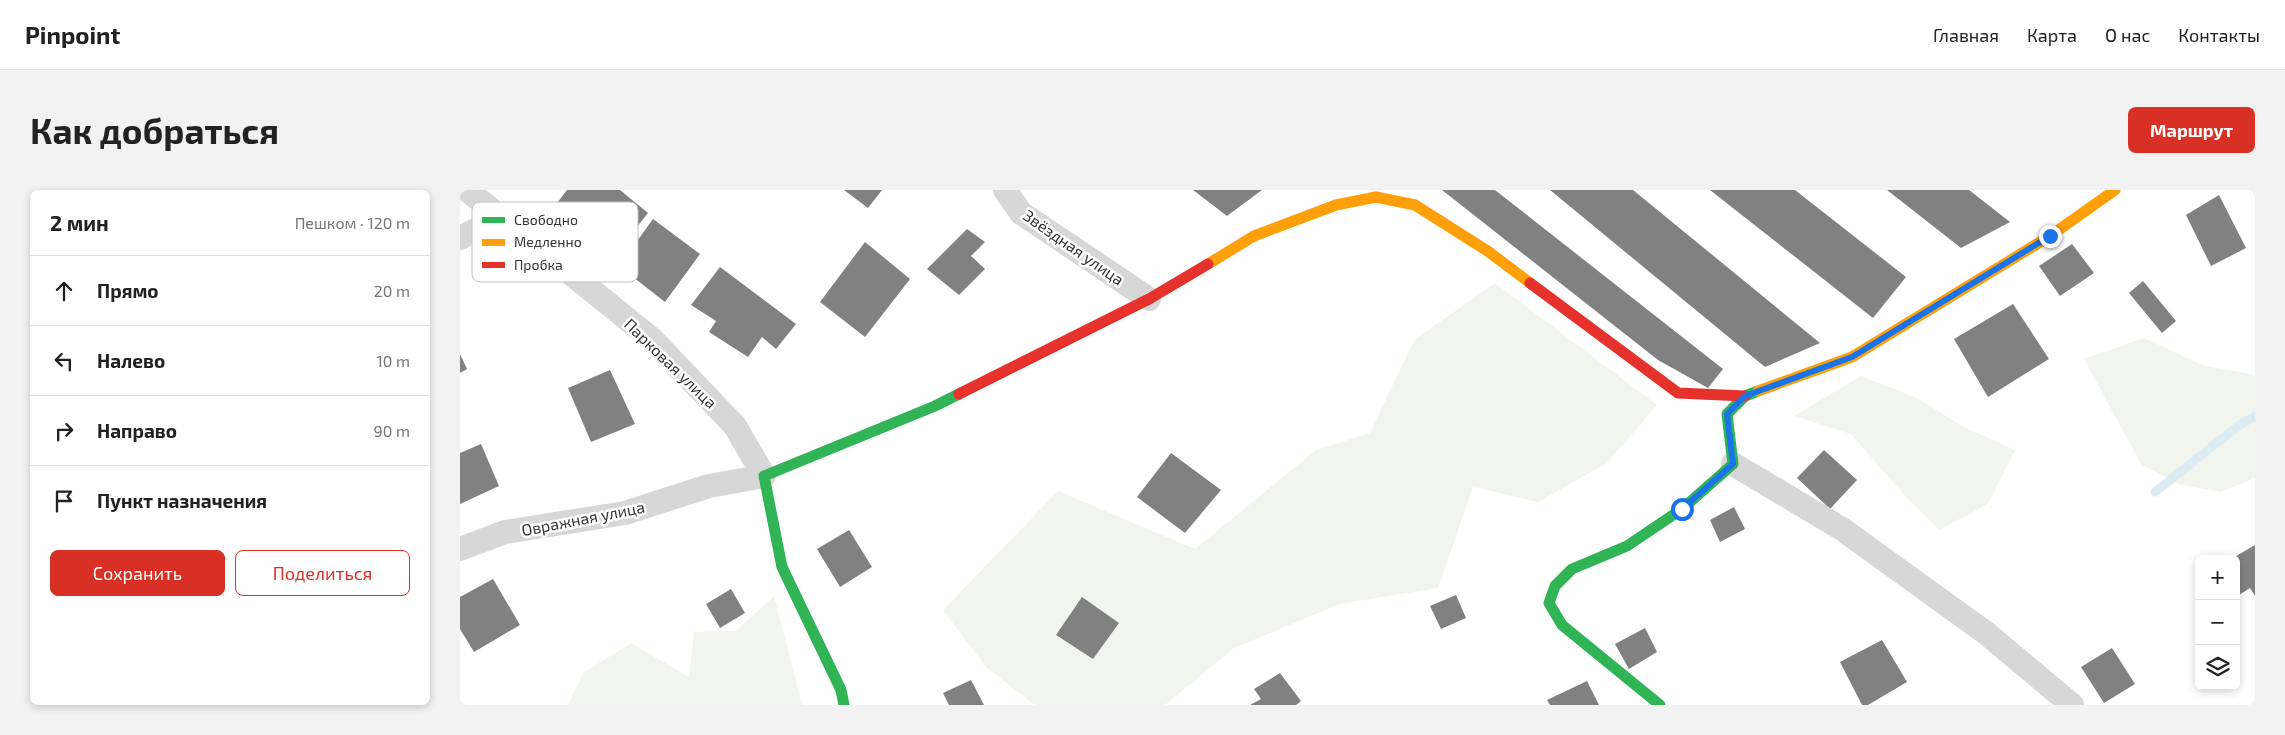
<!DOCTYPE html>
<html lang="ru">
<head>
<meta charset="utf-8">
<style>
  body { margin:0; font-family:"Exo 2",sans-serif; background:#f2f2f2; color:#222 }
  .controls { position:absolute; right:15px; bottom:15px; display:grid; overflow:hidden; border-radius:8px; box-shadow:0 2px 8px #0003 }
  .controls button { width:45px; height:45px; display:grid; place-items:center; padding:0; border:0; border-bottom:1px solid #e0e0e0; background:#fff; color:#222; font:25px sans-serif }
  .stop { position:absolute; width:15px; height:15px; margin:-11px; border:4px solid #1a73e8; border-radius:50%; background:#fff }
  .stop.end { background:#1a73e8; border-color:#fff; box-shadow:0 1px 5px #0008 }
  .list { margin:0; padding:0; list-style:none }
  h2 { display:flex; justify-content:space-between; align-items:center; height:65px; margin:0; padding:0 20px; font-size:21px }
  h2 small { font-size:16px; font-weight:400; color:#767676 }
  .list li { display:grid; grid-template-columns:32px 1fr auto; gap:15px; align-items:center; box-sizing:border-box; height:70px; padding:0 20px; border-top:1px solid #e0e0e0 }
  .list b { display:block; font-size:19px; white-space:nowrap }
  .list em { font-size:16px; font-style:normal; color:#767676 }
  .actions { display:flex; gap:10px; padding:15px 20px }
  .actions a { flex:1; padding:11px 0; border:1px solid #d93025; border-radius:8px; text-align:center; font-size:18px; color:#d93025 }
  .actions .main { background:#d93025; color:#fff }
  .icon { flex:none; width:28px; height:28px; fill:none; stroke:currentColor; stroke-width:2; stroke-linecap:round; stroke-linejoin:round }
  .map { position:relative; flex:none; width:1795px; height:515px; overflow:hidden; border-radius:8px }
  header { display:flex; align-items:center; gap:30px; box-sizing:border-box; height:70px; padding:0 25px; background:#fff; border-bottom:1px solid #e0e0e0 }
  header strong { font-size:24px }
  nav { display:flex; gap:28px; margin-inline-start:auto; font-size:18px }
  .intro { display:flex; align-items:center; justify-content:space-between; box-sizing:border-box; height:120px; padding:0 30px }
  h1 { margin:0; font-size:35px }
  .button { padding:12px 22px; border-radius:8px; background:#d93025; color:#fff; font-size:18px; font-weight:700 }
  main { display:flex; gap:30px; padding:0 30px }
  aside { flex:1; background:#fff; border-radius:8px; box-shadow:0 2px 8px #0003 }
  .map>svg:first-child { display:block }
  .green { fill:#f1f5ed }
  .lines { fill:none; stroke-linecap:round; stroke-linejoin:round }
  .stream { stroke:#ddebf3; stroke-width:9 }
  .building { fill:#818181 }
  .street { stroke:#d7d7d7; stroke-width:24 }
  .fast { stroke:#30b455; stroke-width:11 }
  .slow { stroke:#ff9f0a; stroke-width:11 }
  .jam { stroke:#e5322d; stroke-width:11 }
  .route { stroke:#1a73e8; stroke-width:6 }
  .labels { text-anchor:middle; dominant-baseline:central; stroke-width:5; stroke-linejoin:round; paint-order:stroke }
  .street-label { font-size:16px; fill:#333; stroke:#fff }
  .key { fill:#fff; stroke:#c2c2c2; stroke-width:1 }
  .key-label { font-size:14px; fill:#333 }
</style>
</head>
<body>
<header>
<strong>Pinpoint</strong>
<nav><a>Главная</a><a>Карта</a><a>О нас</a><a>Контакты</a></nav>
</header>
<div class="intro"><h1>Как добраться</h1><a class="button">Маршрут</a></div>
<main>
<aside>
<h2>2 мин<small>Пешком · 120 m</small></h2>
<ul class="list">
<li><svg class="icon" aria-label="ahead" viewBox="0 0 24 24"><path d="M12 20V5M6 11l6-6 6 6"/></svg><div><b>Прямо</b></div><em>20 m</em></li>
<li><svg class="icon" aria-label="left" viewBox="0 0 24 24"><path d="M17 20v-9H6M10 6l-5 5 5 5"/></svg><div><b>Налево</b></div><em>10 m</em></li>
<li><svg class="icon" aria-label="right" viewBox="0 0 24 24"><path d="M7 20v-9h11M14 6l5 5-5 5"/></svg><div><b>Направо</b></div><em>90 m</em></li>
<li><svg class="icon" aria-label="arrive" viewBox="0 0 24 24"><path d="M6 21V4h12l-3 4 3 4H6"/></svg><div><b>Пункт назначения</b></div></li>
</ul>
<div class="actions"><a class="main">Сохранить</a><a>Поделиться</a></div>
</aside>
<div class="map">
<svg width="1795" height="515" viewBox="0 0 1795 515">
  <rect width="100%" height="100%" fill="#fff"/>
  <g class="green">
    <path d="M 1035,93 L 1197,215 L 1147,273 L 1078,312 L 1013,297 L 978,398 L 880,414 L 774,458 L 705,515 L 575,515 L 527,478 L 483,420 L 598,301 L 735,359 L 856,260 L 910,243 L 954,150 Z"/>
    <path d="M 1684,148 L 1745,176 L 1795,185 L 1795,288 L 1761,302 L 1721,295 L 1681,274 L 1624,169 Z"/>
    <path d="M 1401,186 L 1457,208 L 1502,236 L 1555,260 L 1528,314 L 1479,340 L 1447,308 L 1391,244 L 1334,226 Z"/>
    <path d="M 314,406 L 342,515 L 108,515 L 123,483 L 171,453 L 229,487 L 234,442 L 276,441 Z"/>
  </g>
  <g class="lines">
    <path class="stream" d="M 1695,302 L 1778,236 L 1795,226"/>
  </g>
  <g class="building">
    <path d="M 107,0 L 160,0 L 188,23 L 157,62 L 94,17 Z"/>
    <path d="M 384,0 L 422,0 L 408,18 Z"/>
    <path d="M 733,0 L 802,0 L 767,26 Z"/>
    <path d="M 982,0 L 1035,0 L 1263,179 L 1248,198 L 1198,170 Z"/>
    <path d="M 1090,0 L 1173,0 L 1360,153 L 1305,177 Z"/>
    <path d="M 1250,0 L 1335,0 L 1446,87 L 1413,128 Z"/>
    <path d="M 1427,0 L 1509,0 L 1550,32 L 1501,58 Z"/>
    <path d="M 1759,5 L 1786,58 L 1751,76 L 1726,25 Z"/>
    <path d="M 193,29 L 240,64 L 205,112 L 159,76 Z"/>
    <path d="M 507,39 L 525,52 L 511,66 L 525,79 L 499,105 L 467,79 Z"/>
    <path d="M 405,52 L 450,89 L 405,147 L 360,112 Z"/>
    <path d="M 1612,54 L 1634,83 L 1600,106 L 1579,76 Z"/>
    <path d="M 260,77 L 336,134 L 316,159 L 302,147 L 288,167 L 249,142 L 256,131 L 231,115 Z"/>
    <path d="M 1683,91 L 1716,131 L 1702,143 L 1669,103 Z"/>
    <path d="M 1553,114 L 1589,169 L 1528,207 L 1494,149 Z"/>
    <path d="M 0,164 L 7,179 L 0,183 Z"/>
    <path d="M 150,180 L 175,234 L 131,252 L 108,198 Z"/>
    <path d="M 21,254 L 39,296 L 0,314 L 0,263 Z"/>
    <path d="M 1364,260 L 1397,290 L 1370,319 L 1337,288 Z"/>
    <path d="M 711,263 L 761,300 L 725,343 L 677,307 Z"/>
    <path d="M 1274,317 L 1285,339 L 1260,352 L 1250,330 Z"/>
    <path d="M 389,340 L 412,377 L 380,397 L 357,359 Z"/>
    <path d="M 1795,355 L 1795,406 L 1790,398 L 1776,407 L 1776,369 L 1771,369 Z"/>
    <path d="M 33,389 L 60,435 L 14,462 L 0,439 L 0,407 Z"/>
    <path d="M 271,399 L 285,423 L 260,438 L 246,414 Z"/>
    <path d="M 996,405 L 1006,428 L 981,439 L 970,416 Z"/>
    <path d="M 622,407 L 659,433 L 633,469 L 596,445 Z"/>
    <path d="M 1185,438 L 1197,462 L 1169,479 L 1155,454 Z"/>
    <path d="M 1422,450 L 1447,492 L 1408,515 L 1402,515 L 1380,472 Z"/>
    <path d="M 1652,458 L 1675,494 L 1644,513 L 1621,477 Z"/>
    <path d="M 820,483 L 841,511 L 836,515 L 790,515 L 801,509 L 794,499 Z"/>
    <path d="M 511,490 L 524,515 L 489,515 L 483,503 Z"/>
    <path d="M 1127,491 L 1139,515 L 1090,515 L 1087,510 Z"/>
  </g>
  <g class="lines">
    <g class="street">
      <path d="M 545,0 L 561,23 L 689,109"/>
      <path d="M 0,48 L 42,26"/>
      <path d="M 1273,274 L 1382,339 L 1526,443 L 1612,515"/>
      <path d="M 0,359 L 45,342 L 165,323 L 249,296 L 304,286 L 275,236 L 192,149 L 7,0"/>
    </g>
    <g class="fast">
      <path d="M 384,515 L 381,500 L 322,377 L 304,286 L 475,216 L 499,204"/>
      <path d="M 1200,515 L 1102,435 L 1089,413 L 1095,396 L 1112,379 L 1167,356 L 1222,319 L 1273,274 L 1267,224 L 1285,206 L 1298,201"/>
    </g>
    <g class="slow">
      <path d="M 748,74 L 794,46 L 876,15 L 916,7 L 955,15 L 1029,62 L 1070,93"/>
      <path d="M 1298,201 L 1392,167 L 1590,46 L 1655,0"/>
    </g>
    <g class="jam">
      <path d="M 1070,93 L 1218,203 L 1285,206"/>
      <path d="M 499,204 L 689,109 L 748,74"/>
    </g>
  </g>
  <g class="lines">
    <path class="route" d="M 1222,319 L 1273,274 L 1267,224 L 1285,206 L 1392,167 L 1590,46"/>
  </g>
  <g class="labels">
    <g class="street-label">
      <text transform="translate(614 57) rotate(35)">Звёздная улица</text>
      <text transform="translate(211 173) rotate(44)">Парковая улица</text>
      <text transform="translate(123 328) rotate(-11)">Овражная улица</text>
    </g>
  </g>
  <rect x="12" y="12" width="166" height="80" rx="8" class="key"/>
  <rect x="22" y="27" width="23" height="6" fill="#30b455"/>
  <rect x="22" y="49" width="23" height="7" fill="#ff9f0a"/>
  <rect x="22" y="72" width="23" height="6" fill="#e5322d"/>
  <g class="key-label">
    <text x="54" y="35">Свободно</text>
    <text x="54" y="57">Медленно</text>
    <text x="54" y="80">Пробка</text>
  </g>
</svg>
<div class="controls">
<button>+</button>
<button>−</button>
<button><svg class="icon" aria-label="layers" viewBox="0 0 24 24"><path d="M12 4l9 5-9 5-9-5zM3 14l9 5 9-5"/></svg></button>
</div>
<div class="stop" style="left:1222px;top:319px"></div>
<div class="stop end" style="left:1590px;top:46px"></div>
</div>
</main>
</body>
</html>
